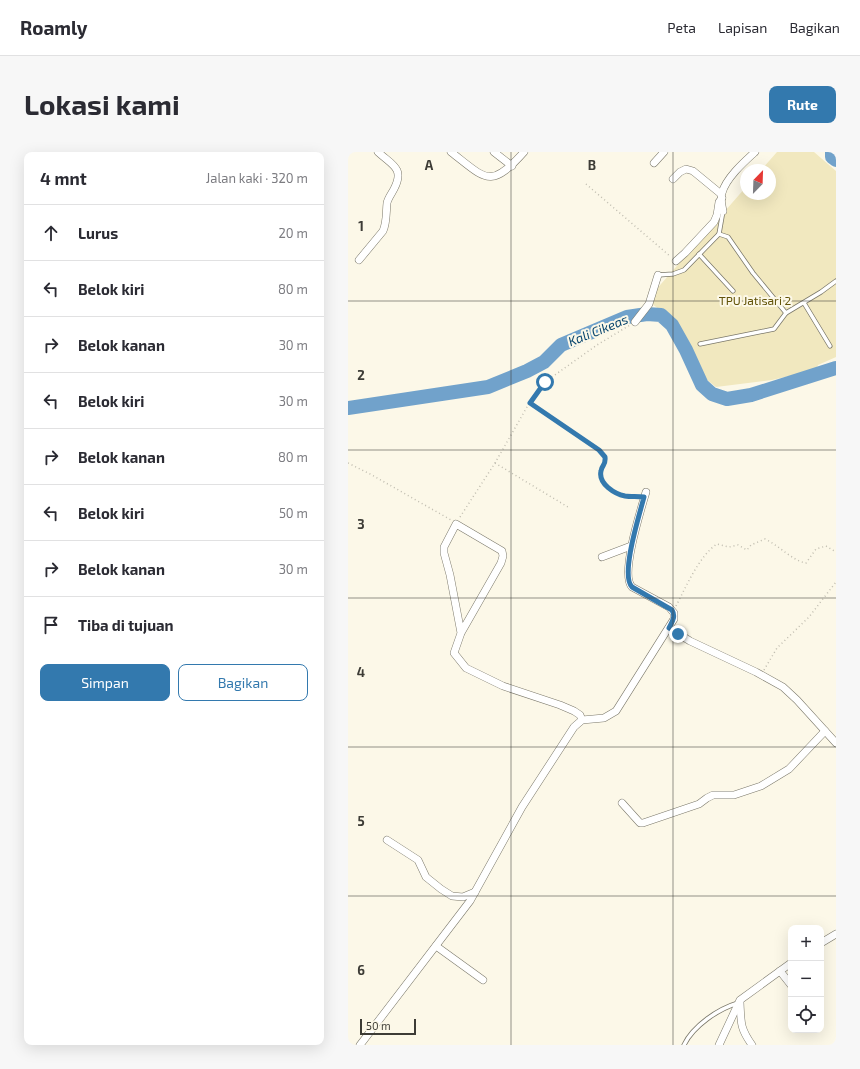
<!DOCTYPE html>
<html lang="id">
<head>
<meta charset="utf-8">
<style>
  body { margin:0; font-family:"Exo 2",sans-serif; background:#f7f7f7; color:#2b2b33 }
  .controls { position:absolute; right:12px; bottom:12px; display:grid; overflow:hidden; border-radius:8px; box-shadow:0 4px 16px #0002 }
  .controls button { width:36px; height:36px; display:grid; place-items:center; padding:0; border:0; border-bottom:1px solid #e1e1e2; background:#fff; color:#2b2b33; font:20px sans-serif }
  .compass { position:absolute; left:392px; top:12px; width:36px; height:36px; border-radius:50%; background:#fff; box-shadow:0 4px 16px #0002; rotate:23deg }
  .scale { position:absolute; left:12px; bottom:10px; width:56px; box-sizing:border-box; padding-left:4px; border:2px solid #3d3c36; border-top:0; font-size:11px; line-height:14px; white-space:nowrap; color:#3d3c36; -webkit-text-stroke:3px #fcf8e8; paint-order:stroke }
  .stop { position:absolute; width:12px; height:12px; margin:-9px; border:3px solid #3379ae; border-radius:50%; background:#fff }
  .stop.end { background:#3379ae; border-color:#fff; box-shadow:0 1px 4px #0008 }
  .list { margin:0; padding:0; list-style:none }
  h2 { display:flex; justify-content:space-between; align-items:center; height:52px; margin:0; padding:0 16px; font-size:17px }
  h2 small { font-size:13px; font-weight:400; color:#7c7c81 }
  .list li { display:grid; grid-template-columns:26px 1fr auto; gap:12px; align-items:center; box-sizing:border-box; height:56px; padding:0 16px; border-top:1px solid #e1e1e2 }
  .list b { display:block; font-size:15px; white-space:nowrap }
  .list em { font-size:13px; font-style:normal; color:#7c7c81 }
  .actions { display:flex; gap:8px; padding:12px 16px }
  .actions a { flex:1; padding:9px 0; border:1px solid #3379ae; border-radius:8px; text-align:center; font-size:14px; color:#3379ae }
  .actions .main { background:#3379ae; color:#fff }
  .icon { flex:none; width:22px; height:22px; fill:none; stroke:currentColor; stroke-width:2; stroke-linecap:round; stroke-linejoin:round }
  .map { position:relative; flex:none; width:488px; height:893px; overflow:hidden; border-radius:8px }
  header { display:flex; align-items:center; gap:24px; box-sizing:border-box; height:56px; padding:0 20px; background:#fff; border-bottom:1px solid #e1e1e2 }
  header strong { font-size:19px }
  nav { display:flex; gap:22px; margin-inline-start:auto; font-size:14px }
  .intro { display:flex; align-items:center; justify-content:space-between; box-sizing:border-box; height:96px; padding:0 24px }
  h1 { margin:0; font-size:28px }
  .button { padding:10px 18px; border-radius:8px; background:#3379ae; color:#fff; font-size:14px; font-weight:700 }
  main { display:flex; gap:24px; padding:0 24px }
  aside { flex:1; background:#fff; border-radius:8px; box-shadow:0 4px 16px #0002 }
  .map>svg:first-child { display:block }
  .green { fill:#f1e8bf }
  .lines { fill:none; stroke-linecap:round; stroke-linejoin:round }
  .river { stroke:#71a2cb; stroke-width:14 }
  .lane-casing { stroke:#7b786a; stroke-width:5 }
  .street-casing { stroke:#7b786a; stroke-width:8 }
  .path { stroke:#c0bdb0; stroke-width:1.5; stroke-dasharray:1 3; stroke-linecap:butt }
  .lane { stroke:#fff; stroke-width:3.5 }
  .street { stroke:#fff; stroke-width:7 }
  .route { stroke:#3379ae; stroke-width:5 }
  .grid { fill:none; stroke:#3d3c36; stroke-width:1; stroke-opacity:0.55 }
  .labels { text-anchor:middle; dominant-baseline:central; stroke-width:4; stroke-linejoin:round; paint-order:stroke }
  .park-label { font-size:12px; fill:#625308; stroke:#fcf8e8 }
  .water-label { font-size:13px; font-style:italic; fill:#0a466e; stroke:#fcf8e8 }
  .grid-label { font-size:13px; text-anchor:middle; font-weight:bold; fill:#3d3c36; stroke:#fcf8e8; stroke-width:4; stroke-linejoin:round; paint-order:stroke }
</style>
</head>
<body>
<header>
<strong>Roamly</strong>
<nav><a>Peta</a><a>Lapisan</a><a>Bagikan</a></nav>
</header>
<div class="intro"><h1>Lokasi kami</h1><a class="button">Rute</a></div>
<main>
<aside>
<h2>4 mnt<small>Jalan kaki · 320 m</small></h2>
<ul class="list">
<li><svg class="icon" aria-label="ahead" viewBox="0 0 24 24"><path d="M12 20V5M6 11l6-6 6 6"/></svg><div><b>Lurus</b></div><em>20 m</em></li>
<li><svg class="icon" aria-label="left" viewBox="0 0 24 24"><path d="M17 20v-9H6M10 6l-5 5 5 5"/></svg><div><b>Belok kiri</b></div><em>80 m</em></li>
<li><svg class="icon" aria-label="right" viewBox="0 0 24 24"><path d="M7 20v-9h11M14 6l5 5-5 5"/></svg><div><b>Belok kanan</b></div><em>30 m</em></li>
<li><svg class="icon" aria-label="left" viewBox="0 0 24 24"><path d="M17 20v-9H6M10 6l-5 5 5 5"/></svg><div><b>Belok kiri</b></div><em>30 m</em></li>
<li><svg class="icon" aria-label="right" viewBox="0 0 24 24"><path d="M7 20v-9h11M14 6l5 5-5 5"/></svg><div><b>Belok kanan</b></div><em>80 m</em></li>
<li><svg class="icon" aria-label="left" viewBox="0 0 24 24"><path d="M17 20v-9H6M10 6l-5 5 5 5"/></svg><div><b>Belok kiri</b></div><em>50 m</em></li>
<li><svg class="icon" aria-label="right" viewBox="0 0 24 24"><path d="M7 20v-9h11M14 6l5 5-5 5"/></svg><div><b>Belok kanan</b></div><em>30 m</em></li>
<li><svg class="icon" aria-label="arrive" viewBox="0 0 24 24"><path d="M6 21V4h12l-3 4 3 4H6"/></svg><div><b>Tiba di tujuan</b></div></li>
</ul>
<div class="actions"><a class="main">Simpan</a><a>Bagikan</a></div>
</aside>
<div class="map">
<svg width="488" height="893" viewBox="0 0 488 893">
  <rect width="100%" height="100%" fill="#fcf8e8"/>
  <path class="green" d="M 429,0 L 466,0 L 488,19 L 488,205 L 470,213 L 468,218 L 424,228 L 368,235 L 353,223 L 330,172 L 299,148 L 398,35 L 398,42 L 422,42 L 422,18 L 413,18 Z"/>
  <g class="lines">
    <g class="river">
      <path d="M 484,0 L 484,5 L 488,8"/>
      <path d="M 0,256 L 140,235 L 179,219 L 196,210 L 213,193 L 279,165 L 299,162 L 313,163 L 324,173 L 338,198 L 354,233 L 364,242 L 379,247 L 403,243 L 488,216"/>
    </g>
    <defs>
      <g id="lane">
        <path d="M 375,59 L 371,82 L 380,85 L 405,121 L 438,161 L 473,140 L 488,129"/>
        <path d="M 351,102 L 385,139"/>
        <path d="M 310,123 L 325,122 L 336,118 L 371,82"/>
        <path d="M 456,151 L 482,194"/>
        <path d="M 352,192 L 426,177 L 438,161"/>
        <path d="M 336,893 C 345,874 370,857 390,851"/>
      </g>
      <g id="street">
        <path d="M 103,0 C 138,27 142,38 176,0"/>
        <path d="M 146,0 L 164,14"/>
        <path d="M 306,11 L 316,0"/>
        <path d="M 325,27 L 332,20 L 338,17 L 345,19 L 373,42"/>
        <path d="M 375,59 C 374,54 372,46 374,41 C 378,26 396,10 407,0"/>
        <path d="M 11,108 L 35,79 C 39,70 38,60 39,51 C 40,46 44,41 46,37 C 57,16 44,13 30,0"/>
        <path d="M 328,109 L 337,101 L 366,70 L 369,63 L 371,50 L 374,46"/>
        <path d="M 287,170 L 301,152 L 310,123"/>
        <path d="M 254,405 L 283,394"/>
        <path d="M 321,476 L 342,489 L 408,520 L 435,535 L 449,548 L 488,591"/>
        <path d="M 113,481 L 102,423 L 96,401 L 96,395 L 108,372 L 154,399 L 155,404 L 153,411 L 113,481 L 106,501 L 118,516 L 155,534 L 212,553 L 226,559 L 232,563 L 234,568"/>
        <path d="M 274,651 L 292,671 L 295,671 L 351,652 L 359,646 L 365,643 L 386,643 L 413,634 L 441,617 L 477,579"/>
        <path d="M 39,688 L 70,708 L 78,725 L 93,737 L 104,744 L 115,745 L 127,740"/>
        <path d="M 473,791 L 488,782"/>
        <path d="M 88,794 L 135,828"/>
        <path d="M 432,819 L 443,833"/>
        <path d="M 392,850 C 393,871 392,876 404,893"/>
        <path d="M 12,893 L 122,749 L 174,655 L 226,575 L 234,568 L 256,566 L 268,559 L 326,467 L 326,461 L 321,455 L 284,435 C 272,423 293,357 298,340"/>
        <path d="M 371,893 L 392,848 L 443,811"/>
      </g>
    </defs>
    <use href="#lane" class="lane-casing"/>
    <use href="#street" class="street-casing"/>
    <g class="path">
      <path d="M 238,32 L 323,105"/>
      <path d="M 182,251 L 251,298 L 257,305 C 258,314 254,313 253,320 C 249,338 276,344 289,344"/>
      <path d="M 0,311 L 24,323 L 103,368"/>
      <path d="M 147,311 L 220,355"/>
      <path d="M 112,365 L 147,311 L 183,248 L 197,230 L 249,193 L 282,173"/>
      <path d="M 328,454 C 338,435 351,404 369,392 L 381,395 L 390,393 L 399,398 L 403,393 L 417,387 C 432,394 443,408 458,411 L 468,397 L 478,394 L 488,400"/>
      <path d="M 416,518 L 429,496 L 461,465 L 488,430"/>
    </g>
    <use href="#lane" class="lane"/>
    <use href="#street" class="street"/>
  </g>
  <g class="lines">
    <path class="route" d="M 197,230 L 182,251 L 251,298 L 257,305 C 258,314 254,312 253,319 C 250,332 267,342 277,344 C 283,345 290,344 296,345 C 292,361 272,423 284,435 L 324,458 C 328,465 324,470 321,476 L 330,482"/>
  </g>
  <path class="grid" d="M 163,0 L 163,893M 325,0 L 325,893M 0,149 L 488,149M 0,298 L 488,298M 0,446 L 488,446M 0,595 L 488,595M 0,744 L 488,744"/>
  <g class="labels">
    <g class="park-label">
      <text x="407" y="148">TPU Jatisari 2</text>
    </g>
    <g class="water-label">
      <text transform="translate(250 178) rotate(-22)">Kali Cikeas</text>
    </g>
  </g>
  <g class="grid-label">
    <text x="81" y="18">A</text>
    <text x="244" y="18">B</text>
    <text x="13" y="79">1</text>
    <text x="13" y="228">2</text>
    <text x="13" y="377">3</text>
    <text x="13" y="525">4</text>
    <text x="13" y="674">5</text>
    <text x="13" y="823">6</text>
  </g>
</svg>
<div class="controls">
<button>+</button>
<button>−</button>
<button><svg class="icon" aria-label="locate" viewBox="0 0 24 24"><circle cx="12" cy="12" r="6"/><path d="M12 2v4M12 18v4M2 12h4M18 12h4"/></svg></button>
</div>
<svg class="compass" viewBox="-18 -18 36 36"><path d="M0-13l5 13h-10z" fill="#e53935"/><path d="M0 13l5-13h-10z" fill="#7c7c81"/></svg>
<div class="scale">50 m</div>
<div class="stop" style="left:197px;top:230px"></div>
<div class="stop end" style="left:330px;top:482px"></div>
</div>
</main>
</body>
</html>
